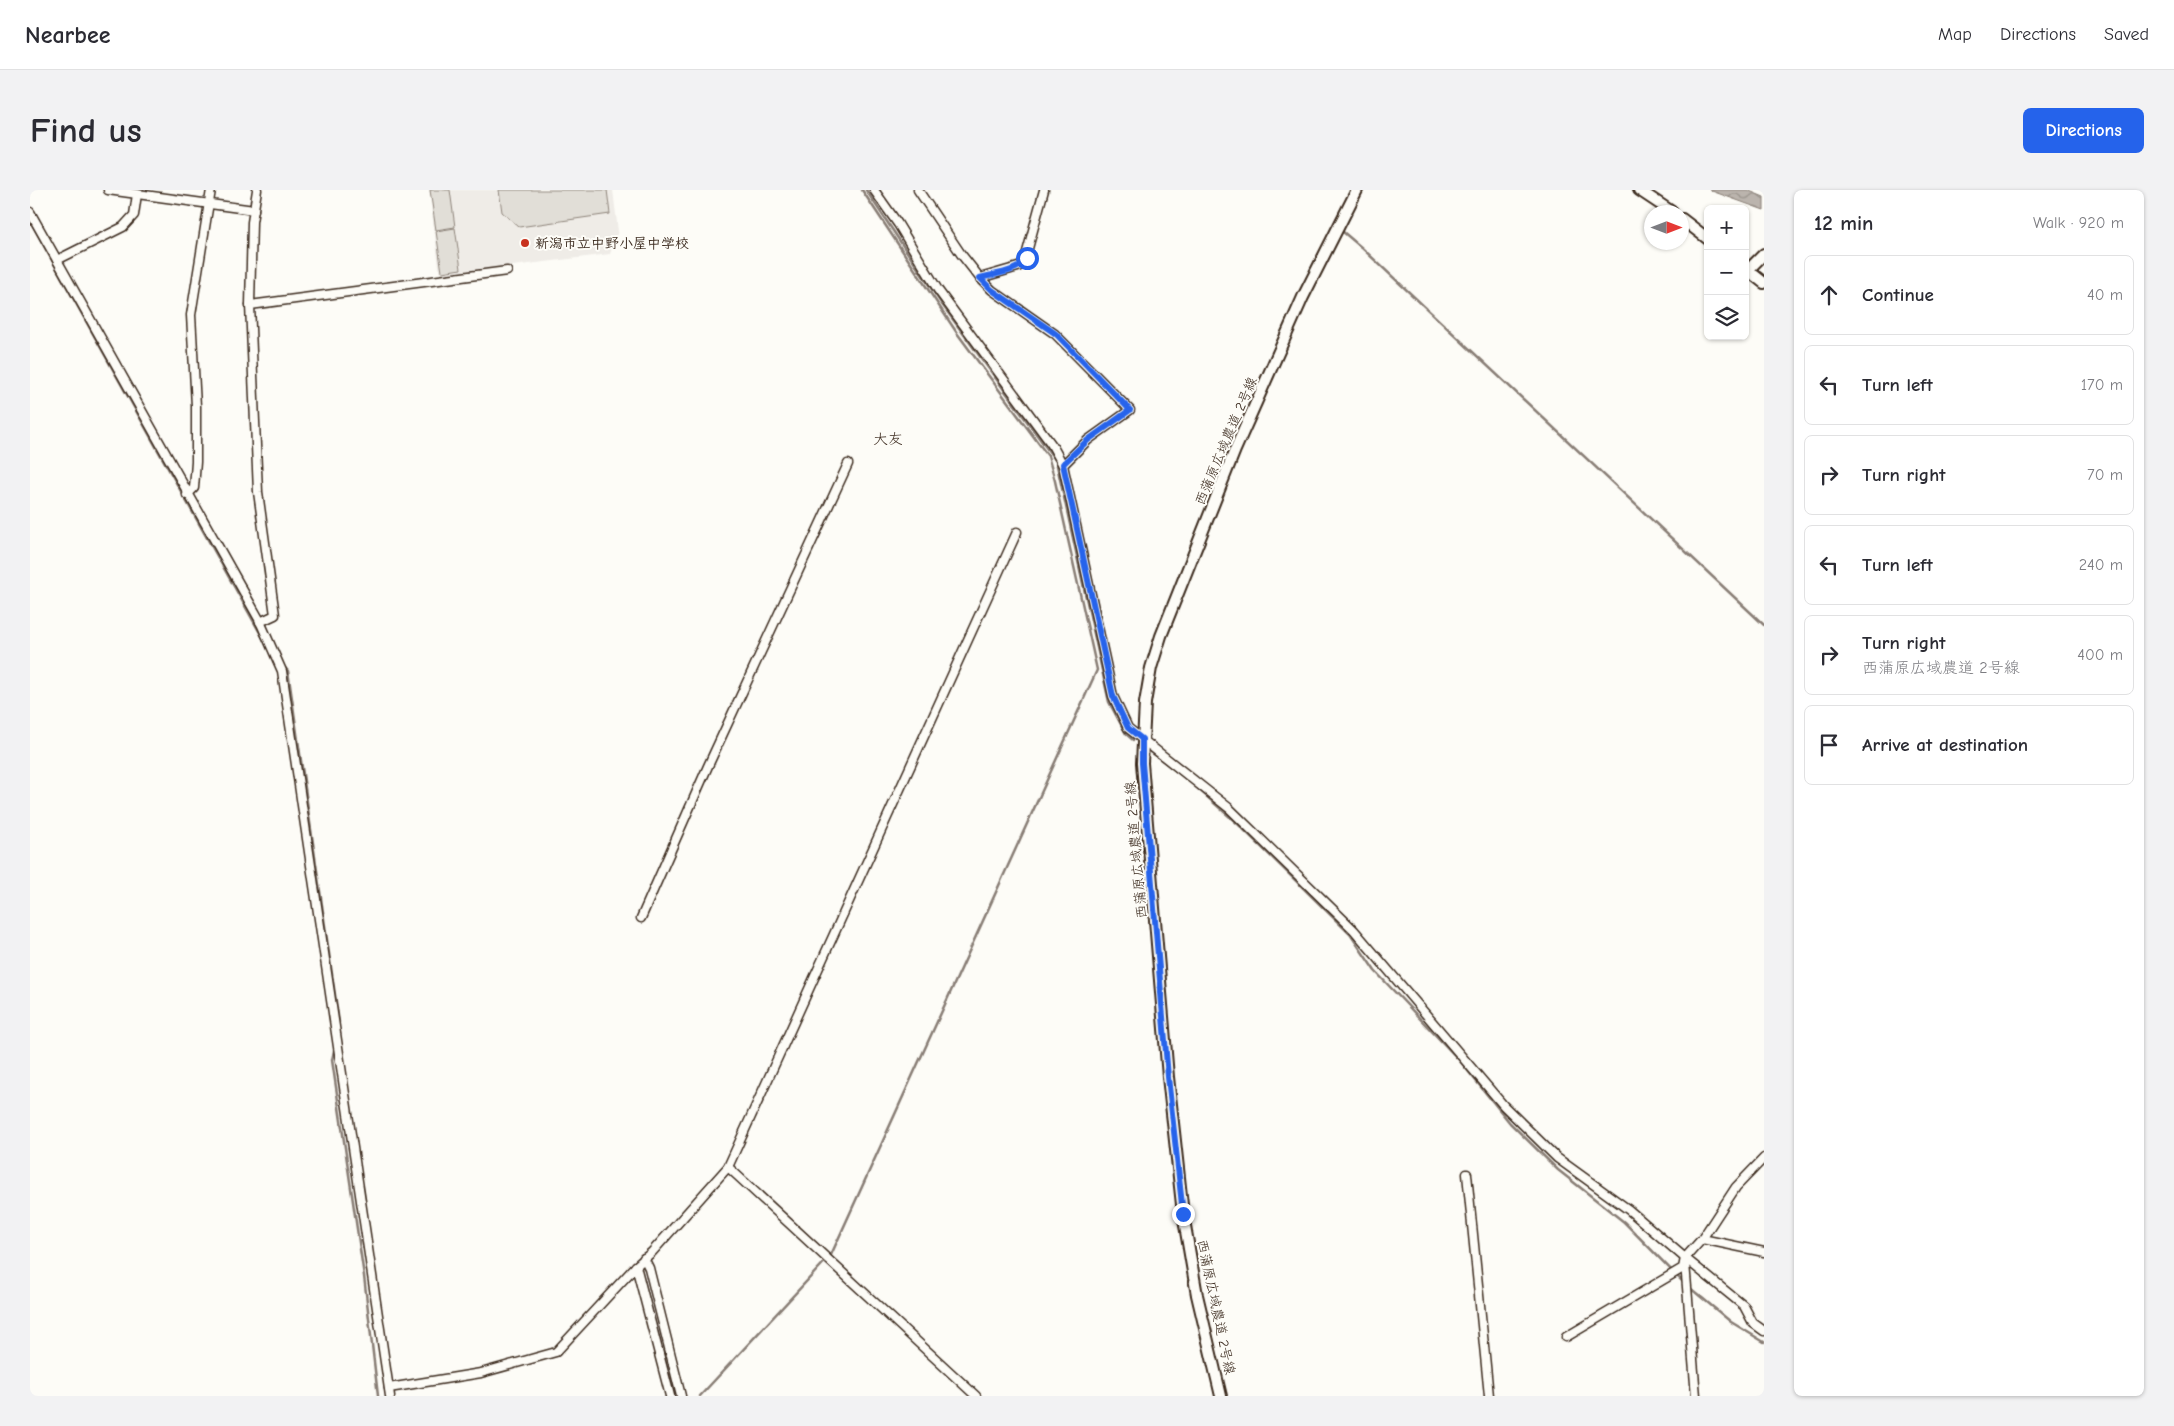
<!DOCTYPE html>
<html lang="en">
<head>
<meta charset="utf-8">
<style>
  body { margin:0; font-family:"Comic Neue","Klee One",sans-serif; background:#f2f2f3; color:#2b2b33 }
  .controls { position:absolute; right:15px; top:15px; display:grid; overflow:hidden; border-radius:8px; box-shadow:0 1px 4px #0004 }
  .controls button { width:45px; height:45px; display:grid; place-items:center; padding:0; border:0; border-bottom:1px solid #e1e1e2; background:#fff; color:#2b2b33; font:25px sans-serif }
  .compass { position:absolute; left:1614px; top:15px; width:45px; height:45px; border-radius:50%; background:#fff; box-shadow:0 1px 4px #0004; rotate:90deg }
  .stop { position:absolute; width:15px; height:15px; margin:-11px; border:4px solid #2563eb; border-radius:50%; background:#fff }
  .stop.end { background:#2563eb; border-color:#fff; box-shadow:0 1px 5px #0008 }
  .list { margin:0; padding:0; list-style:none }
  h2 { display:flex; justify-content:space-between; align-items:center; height:65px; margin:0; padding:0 20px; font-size:21px }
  h2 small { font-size:16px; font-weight:400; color:#7c7c81 }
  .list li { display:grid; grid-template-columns:32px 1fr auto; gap:15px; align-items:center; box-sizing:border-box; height:80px; margin:0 10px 10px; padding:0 10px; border:1px solid #e1e1e2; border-radius:8px }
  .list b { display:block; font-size:19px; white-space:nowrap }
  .list p { margin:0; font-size:16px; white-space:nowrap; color:#7c7c81 }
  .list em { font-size:16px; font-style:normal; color:#7c7c81 }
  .icon { flex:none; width:28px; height:28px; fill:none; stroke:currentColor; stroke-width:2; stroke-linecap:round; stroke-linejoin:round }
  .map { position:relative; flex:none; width:1734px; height:1206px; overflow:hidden; border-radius:8px }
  header { display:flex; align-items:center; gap:30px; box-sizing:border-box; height:70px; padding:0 25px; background:#fff; border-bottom:1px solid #e1e1e2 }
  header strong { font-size:24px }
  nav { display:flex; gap:28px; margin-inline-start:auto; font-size:18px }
  .intro { display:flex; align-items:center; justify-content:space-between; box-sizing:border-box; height:120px; padding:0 30px }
  h1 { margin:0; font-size:35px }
  .button { padding:12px 22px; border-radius:8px; background:#2563eb; color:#fff; font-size:18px; font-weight:700 }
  main { display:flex; gap:30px; padding:0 30px }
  aside { flex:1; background:#fff; border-radius:8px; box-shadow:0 1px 4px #0004 }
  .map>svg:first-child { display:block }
  .built { fill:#efece7 }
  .pitch { fill:#e1ded7; stroke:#8e847a }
  .water { fill:url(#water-waves); stroke:#887d74 }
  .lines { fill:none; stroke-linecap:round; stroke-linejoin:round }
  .stream { stroke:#887d74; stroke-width:2.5 }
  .minor-casing { stroke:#3b2a1e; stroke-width:11 }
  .tertiary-casing { stroke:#3b2a1e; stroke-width:14 }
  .minor { stroke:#fdfcf7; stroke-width:8 }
  .tertiary { stroke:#fdfcf7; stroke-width:10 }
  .route { stroke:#2563eb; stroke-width:6 }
  .poi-dot { fill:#c8321e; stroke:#fdfcf7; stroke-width:2 }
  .labels { text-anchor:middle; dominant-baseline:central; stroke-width:4; stroke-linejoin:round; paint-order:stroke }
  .poi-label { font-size:14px; font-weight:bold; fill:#3b2a1e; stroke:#fdfcf7; text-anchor:start }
  .street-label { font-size:14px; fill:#3b2a1e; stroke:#fdfcf7 }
  .neighbourhood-label { font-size:15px; fill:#3b2a1e; stroke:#fdfcf7 }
</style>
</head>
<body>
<header>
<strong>Nearbee</strong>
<nav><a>Map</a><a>Directions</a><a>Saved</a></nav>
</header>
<div class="intro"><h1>Find us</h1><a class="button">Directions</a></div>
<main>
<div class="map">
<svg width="1734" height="1206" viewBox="0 0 1734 1206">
  <defs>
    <pattern id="water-waves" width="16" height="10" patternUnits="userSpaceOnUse" patternTransform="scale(1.25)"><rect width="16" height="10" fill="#bbb4ad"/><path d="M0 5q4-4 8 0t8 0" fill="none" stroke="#99938c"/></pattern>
  </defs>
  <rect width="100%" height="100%" fill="#fdfcf7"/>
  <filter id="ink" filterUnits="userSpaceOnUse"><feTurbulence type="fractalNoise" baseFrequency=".02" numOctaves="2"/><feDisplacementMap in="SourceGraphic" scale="10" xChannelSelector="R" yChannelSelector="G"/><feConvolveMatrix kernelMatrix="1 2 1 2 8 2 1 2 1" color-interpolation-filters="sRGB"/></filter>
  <g filter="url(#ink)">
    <path class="built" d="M 399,0 L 583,0 L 588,41 L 580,64 L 410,85 Z"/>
    <g class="pitch">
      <path d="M 400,0 L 420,0 L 425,37 L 406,40 Z"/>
      <path d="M 469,0 L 577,0 L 580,24 L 489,37 L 472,22 Z"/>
      <path d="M 425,38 L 431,79 L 412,82 L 406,41 Z"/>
    </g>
    <path class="water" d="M 1679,0 L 1717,0 L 1734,7 L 1734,20 Z"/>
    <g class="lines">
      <g class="stream">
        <path d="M 836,0 L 911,113 L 1026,271 L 1079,512 L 1096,544 L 1103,550"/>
        <path d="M 0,31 L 239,459"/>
        <path d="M 1312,41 L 1332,58 L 1734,435"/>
        <path d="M 252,475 L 258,481 L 309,832 L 308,838"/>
        <path d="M 1117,559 L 1154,587"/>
        <path d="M 1158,590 L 1209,635 L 1320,744 L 1345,781 L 1429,870 L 1480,933 L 1528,980 L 1594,1032 L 1655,1094"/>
        <path d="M 305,856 L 302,870 L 334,1086 L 348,1206"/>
        <path d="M 1659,1097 L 1701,1132 L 1734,1152"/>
        <path d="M 670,1206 L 801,1065 L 1067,480 L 1025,291 L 1018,266 L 927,143 L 832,0"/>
      </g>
      <defs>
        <g id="minor">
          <path d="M 78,0 L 224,20"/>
          <path d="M 227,0 L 222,32 L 220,115 L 228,302 L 245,425 L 230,432"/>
          <path d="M 844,0 L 868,34 L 908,100 L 1022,255 L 1033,275 L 1083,506 L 1098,538 L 1199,618 L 1324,740 L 1474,916 L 1527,968 L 1599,1020 L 1655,1068 L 1714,1116 L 1723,1133 L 1734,1141"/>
          <path d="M 888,0 L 931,64 L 950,88 L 962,100 L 1025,144 L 1100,220 L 1058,250 L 1033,275"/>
          <path d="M 0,22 L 229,429 L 252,481 L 360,1206"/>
          <path d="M 27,70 L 93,37 L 104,25 L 107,4"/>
          <path d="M 950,88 L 988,77 L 994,73 L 1014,0"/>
          <path d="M 220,115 L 477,81"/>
          <path d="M 157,305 L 164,298 L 166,272 L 166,216 L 161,125 L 181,0"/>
          <path d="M 611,728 L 678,576 L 818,274"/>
          <path d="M 698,977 L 946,1206"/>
          <path d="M 1437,984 L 1459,1206"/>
          <path d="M 1672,1049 L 1734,1062"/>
          <path d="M 614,1068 L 619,1078 L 651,1206"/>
          <path d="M 1655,1073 L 1666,1206"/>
          <path d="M 606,1076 L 640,1206"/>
          <path d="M 1536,1147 L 1653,1078 L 1655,1068 L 1672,1049 L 1706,997 L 1734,968"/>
          <path d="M 359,1198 L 451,1183 L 526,1162 L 606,1076 L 622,1062 L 698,977 L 987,342"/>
        </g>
        <g id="tertiary">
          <path d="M 1609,0 L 1642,22"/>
          <path d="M 1652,29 L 1678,49"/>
          <path d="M 1715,78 L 1734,93"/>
          <path d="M 1718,80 L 1734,64"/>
          <path d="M 1191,1206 L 1167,1105 L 1153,1024 L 1138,887 L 1112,573 L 1115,513 L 1121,478 L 1131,446 L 1205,260 L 1273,107 L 1327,0"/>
        </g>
      </defs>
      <use href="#minor" class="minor-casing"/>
      <use href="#tertiary" class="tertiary-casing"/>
      <use href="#minor" class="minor"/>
      <use href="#tertiary" class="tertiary"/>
    </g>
  </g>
  <g class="lines" filter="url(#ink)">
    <path class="route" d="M 997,68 C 990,82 964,84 950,88 L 962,100 L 1026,144 L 1100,220 L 1058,250 L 1033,274 L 1083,506 L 1098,538 L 1112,549 L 1112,573 L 1138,887 L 1153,1024"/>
  </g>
  <circle class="poi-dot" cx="495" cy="53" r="5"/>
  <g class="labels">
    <g class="poi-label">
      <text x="505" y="53">新潟市立中野小屋中学校</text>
    </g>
    <g class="street-label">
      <text transform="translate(1196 251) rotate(-67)">西蒲原広域農道 2号線</text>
      <text transform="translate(1106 660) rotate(-95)">西蒲原広域農道 2号線</text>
      <text transform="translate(1186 1117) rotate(78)">西蒲原広域農道 2号線</text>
    </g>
    <g class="neighbourhood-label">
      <text x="858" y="249">大友</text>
    </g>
  </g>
</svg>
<div class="controls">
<button>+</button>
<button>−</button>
<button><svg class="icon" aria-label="layers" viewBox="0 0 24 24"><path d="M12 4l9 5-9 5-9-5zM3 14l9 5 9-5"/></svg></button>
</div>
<svg class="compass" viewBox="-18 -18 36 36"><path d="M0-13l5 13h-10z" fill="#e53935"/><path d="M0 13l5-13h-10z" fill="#7c7c81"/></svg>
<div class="stop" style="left:997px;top:68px"></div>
<div class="stop end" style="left:1153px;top:1024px"></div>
</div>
<aside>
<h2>12 min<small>Walk · 920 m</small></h2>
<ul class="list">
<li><svg class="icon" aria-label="ahead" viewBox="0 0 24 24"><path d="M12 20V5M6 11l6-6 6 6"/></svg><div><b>Continue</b></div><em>40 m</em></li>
<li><svg class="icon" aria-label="left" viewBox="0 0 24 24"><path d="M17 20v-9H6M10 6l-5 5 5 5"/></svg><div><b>Turn left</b></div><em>170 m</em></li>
<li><svg class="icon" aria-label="right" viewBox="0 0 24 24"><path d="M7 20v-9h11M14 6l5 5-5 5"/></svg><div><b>Turn right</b></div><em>70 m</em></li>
<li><svg class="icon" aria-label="left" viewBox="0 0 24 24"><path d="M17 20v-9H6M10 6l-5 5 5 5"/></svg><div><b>Turn left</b></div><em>240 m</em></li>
<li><svg class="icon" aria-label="right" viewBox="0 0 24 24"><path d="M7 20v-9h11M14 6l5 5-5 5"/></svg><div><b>Turn right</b><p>西蒲原広域農道 2号線</p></div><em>400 m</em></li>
<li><svg class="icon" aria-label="arrive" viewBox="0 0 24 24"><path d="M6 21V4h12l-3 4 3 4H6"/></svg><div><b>Arrive at destination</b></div></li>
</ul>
</aside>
</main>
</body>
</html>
